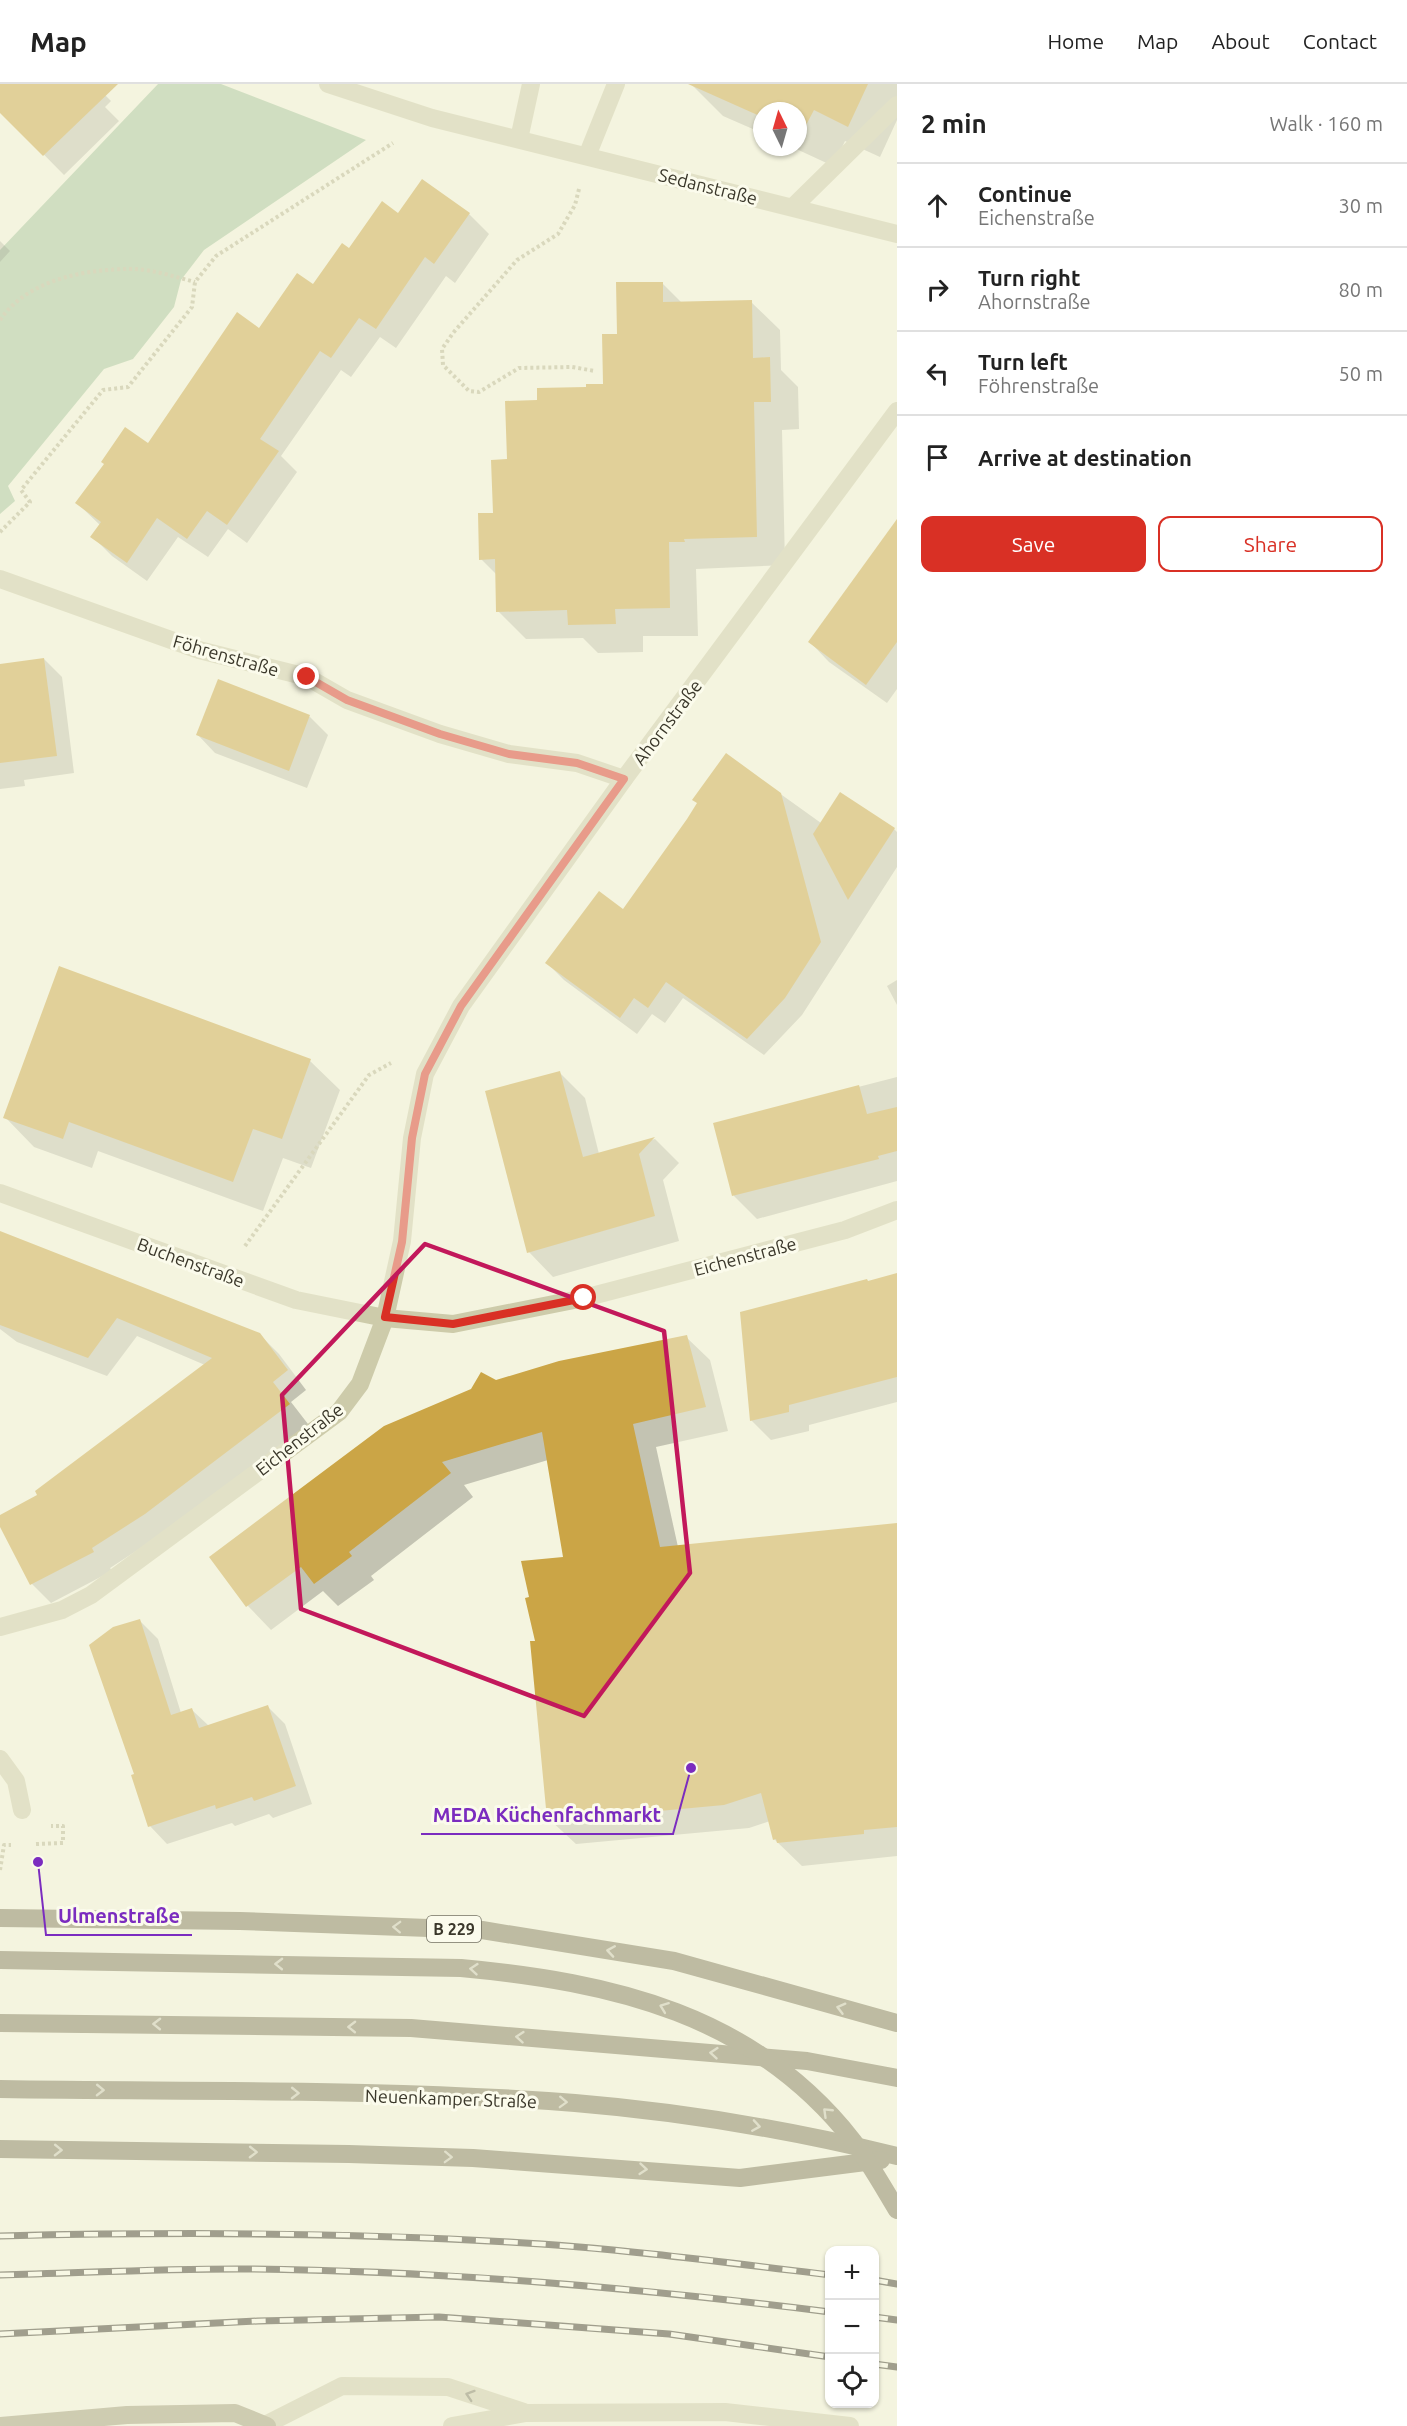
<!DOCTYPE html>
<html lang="en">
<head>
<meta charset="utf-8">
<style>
  body { margin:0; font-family:Ubuntu,sans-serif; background:#f2f2f2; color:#222 }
  .controls { position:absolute; right:18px; bottom:18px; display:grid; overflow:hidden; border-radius:12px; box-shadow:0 2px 4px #0004 }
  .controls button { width:54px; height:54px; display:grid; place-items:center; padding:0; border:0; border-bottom:2px solid #e0e0e0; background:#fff; color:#222; font:30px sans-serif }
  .compass { position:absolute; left:753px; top:18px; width:54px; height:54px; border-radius:50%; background:#fff; box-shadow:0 2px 4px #0004; rotate:355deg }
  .stop { position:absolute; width:18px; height:18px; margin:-14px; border:4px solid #d93025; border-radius:50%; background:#fff }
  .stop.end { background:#d93025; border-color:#fff; box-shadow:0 2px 6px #0008 }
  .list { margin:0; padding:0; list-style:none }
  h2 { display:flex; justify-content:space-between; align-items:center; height:78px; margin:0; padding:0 24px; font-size:26px }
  h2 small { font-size:20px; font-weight:400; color:#767676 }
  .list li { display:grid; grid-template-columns:39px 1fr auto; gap:18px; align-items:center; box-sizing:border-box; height:84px; padding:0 24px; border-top:2px solid #e0e0e0 }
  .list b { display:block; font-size:22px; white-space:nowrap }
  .list p { margin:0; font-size:20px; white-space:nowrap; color:#767676 }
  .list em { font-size:20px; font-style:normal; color:#767676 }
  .actions { display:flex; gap:12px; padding:18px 24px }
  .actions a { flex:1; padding:14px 0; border:2px solid #d93025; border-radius:12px; text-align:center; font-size:21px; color:#d93025 }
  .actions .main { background:#d93025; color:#fff }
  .icon { flex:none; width:33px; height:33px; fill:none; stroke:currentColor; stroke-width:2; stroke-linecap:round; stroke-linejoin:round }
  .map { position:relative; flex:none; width:897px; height:2342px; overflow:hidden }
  header { display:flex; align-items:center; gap:36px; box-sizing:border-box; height:84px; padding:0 30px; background:#fff; border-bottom:2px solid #e0e0e0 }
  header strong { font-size:28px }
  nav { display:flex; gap:33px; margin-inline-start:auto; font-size:21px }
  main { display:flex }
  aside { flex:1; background:#fff }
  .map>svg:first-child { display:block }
  .green { fill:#a5c49e }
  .shadow { fill:#0003 }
  .building { fill:#cba546 }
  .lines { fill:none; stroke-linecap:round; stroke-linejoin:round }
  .path { stroke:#b9b594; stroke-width:4; stroke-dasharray:3 3; stroke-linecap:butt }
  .lane { stroke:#cdcbaa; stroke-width:18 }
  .street { stroke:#cdcbaa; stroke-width:18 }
  .secondary { stroke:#a19b7b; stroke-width:18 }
  .primary { stroke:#7c765a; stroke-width:18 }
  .rail-casing { stroke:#3a372a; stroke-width:7 }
  .rail { stroke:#fbfbec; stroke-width:4.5; stroke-dasharray:14; stroke-linecap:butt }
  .primary-bridge { stroke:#7c765a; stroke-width:18 }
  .oneway { stroke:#c8c6b2 }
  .oneway2 { stroke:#7c7a64 }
  .route { stroke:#d93025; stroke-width:8 }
  .marked { fill:none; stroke:#c2185b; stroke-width:4.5; stroke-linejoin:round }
  .labels { text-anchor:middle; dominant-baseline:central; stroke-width:6; stroke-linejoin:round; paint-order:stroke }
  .shield { fill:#fbfbec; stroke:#747264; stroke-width:1.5 }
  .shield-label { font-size:16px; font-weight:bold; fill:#3a372a }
  .street-label { font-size:18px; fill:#3a372a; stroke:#fbfbec }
  .leader { fill:none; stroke:#7b2cbf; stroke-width:2 }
  .callout-dot { fill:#7b2cbf; stroke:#fbfbec; stroke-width:2 }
  .callout-label { font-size:20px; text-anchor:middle; font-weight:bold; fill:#7b2cbf; stroke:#fbfbec; stroke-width:6; stroke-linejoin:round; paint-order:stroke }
</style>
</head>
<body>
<header>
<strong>Map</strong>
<nav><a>Home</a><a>Map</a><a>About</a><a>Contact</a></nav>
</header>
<main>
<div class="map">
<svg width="897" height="2342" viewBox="0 0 897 2342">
  <rect width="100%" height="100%" fill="#f4f4df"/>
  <path class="green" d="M 158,0 L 221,0 L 366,56 L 204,166 L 181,196 L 174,223 L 133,275 L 104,285 L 8,402 L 15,417 L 0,430 L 0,166 Z"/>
  <g class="shadow">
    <path d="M 0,0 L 94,0 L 111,17 L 105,23 L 119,37 L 64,91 L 0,26 Z"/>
    <path d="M 691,0 L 897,0 L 897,36 L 880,73 L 845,57 L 833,82 L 792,63 L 798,63 L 798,27 L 762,27 L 762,49 L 723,32 Z"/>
    <path d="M 469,130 L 489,150 L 455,199 L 446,192 L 396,264 L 380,253 L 351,293 L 341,286 L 281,372 L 297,388 L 247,459 L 228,445 L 208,473 L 178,453 L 147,497 L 112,472 L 92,452 L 100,441 L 77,419 L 148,361 L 260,247 L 314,202 L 349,167 L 399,131 Z"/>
    <path d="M 0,157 L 10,167 L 0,178 Z"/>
    <path d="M 662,199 L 682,219 L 751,218 L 780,246 L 781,286 L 798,303 L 799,345 L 782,346 L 785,481 L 696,485 L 698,552 L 643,552 L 643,568 L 598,569 L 583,554 L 526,555 L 498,527 L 497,491 L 481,475 L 508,377 L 539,317 L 604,301 L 618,251 Z"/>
    <path d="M 897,444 L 897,605 L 887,619 L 829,578 L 810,558 Z"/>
    <path d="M 44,575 L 62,593 L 74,689 L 24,696 L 25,702 L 0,705 L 0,581 Z"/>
    <path d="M 219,597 L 310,633 L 328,651 L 307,704 L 215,669 L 198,651 Z"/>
    <path d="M 726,671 L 821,739 L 894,745 L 897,748 L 897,783 L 802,931 L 764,971 L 683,914 L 665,939 L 652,930 L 637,950 L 564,896 L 547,879 L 623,827 L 688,736 Z"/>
    <path d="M 59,884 L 310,977 L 340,1006 L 311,1084 L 283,1074 L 263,1127 L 98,1067 L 92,1084 L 34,1063 L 5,1033 Z"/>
    <path d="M 897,896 L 897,921 L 887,902 Z"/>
    <path d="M 560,989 L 585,1014 L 599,1070 L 655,1055 L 679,1079 L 663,1096 L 679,1157 L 553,1193 L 529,1168 Z"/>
    <path d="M 897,993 L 897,1097 L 757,1135 L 734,1112 L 715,1040 Z"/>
    <path d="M 0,1150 L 259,1250 L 279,1270 L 306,1306 L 291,1318 L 308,1340 L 164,1449 L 110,1484 L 112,1487 L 51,1519 L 32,1500 L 0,1440 L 0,1433 L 39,1412 L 205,1281 L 137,1252 L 107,1292 L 17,1258 L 0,1245 Z"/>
    <path d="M 897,1190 L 897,1318 L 809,1341 L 809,1347 L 771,1356 L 751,1336 Z"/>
    <path d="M 686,1253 L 710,1276 L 728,1347 L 656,1363 L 678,1463 L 897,1441 L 897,1772 L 802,1782 L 774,1755 L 770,1737 L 749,1744 L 576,1760 L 548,1734 L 537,1558 L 531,1515 L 565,1474 L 548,1376 L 464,1401 L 473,1413 L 371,1492 L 374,1496 L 338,1522 L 323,1507 L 271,1546 L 248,1522 L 211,1474 L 496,1298 Z"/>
    <path d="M 140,1537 L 158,1555 L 181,1629 L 192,1626 L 209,1642 L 267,1622 L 285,1640 L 312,1720 L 273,1734 L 269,1730 L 235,1742 L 232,1739 L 167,1760 L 150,1742 L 136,1690 Z"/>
  </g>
  <g class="building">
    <path d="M 0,0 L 118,0 L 43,72 L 0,29 Z"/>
    <path d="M 688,0 L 868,0 L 848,43 L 814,26 L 804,45 L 798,45 L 798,27 L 762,27 L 762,33 Z"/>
    <path d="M 422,95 L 470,129 L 434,180 L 425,173 L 376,245 L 359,234 L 331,274 L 320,267 L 260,355 L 279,367 L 227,441 L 207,427 L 187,455 L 157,434 L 127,479 L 90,453 L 101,438 L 75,419 L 104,380 L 101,378 L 125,343 L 148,359 L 237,228 L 259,244 L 297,189 L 313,200 L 342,159 L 349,164 L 382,117 L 398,129 Z"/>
    <path d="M 616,198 L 663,198 L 663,218 L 752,216 L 753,274 L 770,273 L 771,318 L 754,318 L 757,453 L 684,455 L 685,458 L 669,458 L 670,524 L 615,525 L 616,540 L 568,541 L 567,526 L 496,528 L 495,475 L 479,476 L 478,429 L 493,429 L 491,376 L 507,375 L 505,317 L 537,316 L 537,304 L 586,303 L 586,300 L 603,300 L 602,250 L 617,250 Z"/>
    <path d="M 897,435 L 897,558 L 866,601 L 808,558 Z"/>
    <path d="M 44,574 L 57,672 L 0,679 L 0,580 Z"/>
    <path d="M 218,595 L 310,631 L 289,687 L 196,651 Z"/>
    <path d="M 726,669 L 781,709 L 821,858 L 785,914 L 747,955 L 666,898 L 648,924 L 634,914 L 620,934 L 545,879 L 599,807 L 623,825 L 687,735 L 697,719 L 692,716 Z"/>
    <path d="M 840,708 L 895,744 L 848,816 L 813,750 Z"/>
    <path d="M 59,882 L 311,975 L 282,1055 L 253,1045 L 233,1098 L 69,1038 L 63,1055 L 3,1034 Z"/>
    <path d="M 560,987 L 583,1073 L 655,1053 L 639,1070 L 655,1132 L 527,1169 L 485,1007 Z"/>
    <path d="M 859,1001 L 867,1030 L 897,1023 L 897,1067 L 878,1072 L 879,1075 L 732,1112 L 713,1039 Z"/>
    <path d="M 0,1147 L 260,1249 L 288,1286 L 273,1298 L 290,1320 L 145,1430 L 92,1464 L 94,1468 L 30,1501 L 0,1443 L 0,1431 L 37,1411 L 35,1407 L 212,1274 L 117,1234 L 88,1274 L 0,1241 Z"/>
    <path d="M 897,1189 L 897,1293 L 789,1321 L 789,1328 L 750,1337 L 740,1228 L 867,1195 L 868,1197 Z"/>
    <path d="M 687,1251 L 706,1323 L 633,1340 L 660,1463 L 897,1439 L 897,1743 L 864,1746 L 864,1750 L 777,1759 L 776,1755 L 773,1756 L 761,1709 L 724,1721 L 551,1737 L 551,1734 L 547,1735 L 530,1557 L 535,1557 L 525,1514 L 529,1513 L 521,1477 L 563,1473 L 542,1348 L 442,1378 L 451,1389 L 349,1468 L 352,1472 L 314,1500 L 301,1483 L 246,1523 L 209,1473 L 384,1342 L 471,1305 L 481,1288 L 496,1296 L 559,1277 Z"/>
    <path d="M 140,1535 L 171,1631 L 192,1624 L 199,1644 L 268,1621 L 296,1702 L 254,1717 L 252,1713 L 216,1725 L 215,1721 L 148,1743 L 131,1691 L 134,1690 L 89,1561 L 113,1543 Z"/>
  </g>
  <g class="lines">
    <g class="path">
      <path d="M 579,105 L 575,121 L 558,150 L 517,176 L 453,249 L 442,265 L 443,281 L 469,307 L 479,308 L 519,284 L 572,283 L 595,287"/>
      <path d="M 0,236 C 28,195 86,185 132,185 C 152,185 175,193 195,198"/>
      <path d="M 0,448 L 30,418 L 21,406 L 103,306 L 128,303 L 192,223 L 195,198 L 216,172 L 393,59"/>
      <path d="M 245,1162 L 369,991 L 391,979"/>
      <path d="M 36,1760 L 63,1759 L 63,1742 L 51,1742"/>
      <path d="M 0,1786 L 4,1761 L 11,1761"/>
    </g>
    <g class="lane">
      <path d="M 587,72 L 616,0"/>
      <path d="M 793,123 L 897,21"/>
      <path d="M 265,2341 L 342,2302 L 448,2303 L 524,2328"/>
      <path d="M 452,2342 L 526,2329 L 725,2328 L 850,2342"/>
    </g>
    <g class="street">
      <path d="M 328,0 L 432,34 L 897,150"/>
      <path d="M 519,55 L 531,0"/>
      <path d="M 0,495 L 199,566 L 307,593 L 347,616 L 440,650 L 509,670 L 577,679 L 624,695"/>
      <path d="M 0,1109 L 296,1216 L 385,1234 L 453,1240 L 584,1214 L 845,1146 L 897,1126"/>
      <path d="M 0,1543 L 62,1526 L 91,1511 L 339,1328 L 360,1300 L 385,1234 L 402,1157 L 412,1054 L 425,990 L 461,922 L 624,695 L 897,327"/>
      <path d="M 0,1675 L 16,1697 L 22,1726"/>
    </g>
    <path class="secondary" d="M 0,2342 L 127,2331 L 235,2329 L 267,2342"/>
    <g class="primary">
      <path d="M 0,1834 L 240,1837 L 482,1846 L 674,1877 L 897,1939"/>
      <path d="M 0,1939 L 411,1944 L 807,1977 L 897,1994"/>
      <path d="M 0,2005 C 191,2008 384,2004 575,2019 C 684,2028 791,2046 897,2072"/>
      <path d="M 0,2065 L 349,2070 L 473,2074 L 740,2094 L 881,2076"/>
    </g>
    <defs>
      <g id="rail">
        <path d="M 0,2152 C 170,2148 339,2148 509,2158 C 616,2164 723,2178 830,2191"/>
        <path d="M 0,2191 C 85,2189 170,2184 254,2185 C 447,2187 638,2204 830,2228"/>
        <path d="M 874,2196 L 897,2200"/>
        <path d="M 874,2233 L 897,2236"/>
        <path d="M 0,2250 L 258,2237 L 439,2233 L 669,2250 L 830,2273"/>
        <path d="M 874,2280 L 897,2283"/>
      </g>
    </defs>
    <use href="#rail" class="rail-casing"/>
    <use href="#rail" class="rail"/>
    <path class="primary-bridge" d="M 0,1876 L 461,1884 C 612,1898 754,1930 853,2057 C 870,2079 883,2103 897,2126"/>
  </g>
  <defs><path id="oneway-chevron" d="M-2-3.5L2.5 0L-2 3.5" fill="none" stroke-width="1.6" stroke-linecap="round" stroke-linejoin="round" transform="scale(1.5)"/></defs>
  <g class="oneway">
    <use href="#oneway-chevron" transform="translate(397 1843) rotate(-178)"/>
    <use href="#oneway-chevron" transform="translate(611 1867) rotate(-171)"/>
    <use href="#oneway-chevron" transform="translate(279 1880) rotate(-179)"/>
    <use href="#oneway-chevron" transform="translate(474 1885) rotate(-175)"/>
    <use href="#oneway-chevron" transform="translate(664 1923) rotate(-159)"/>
    <use href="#oneway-chevron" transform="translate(841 1924) rotate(-165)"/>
    <use href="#oneway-chevron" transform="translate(157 1940) rotate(-179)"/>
    <use href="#oneway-chevron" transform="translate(352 1943) rotate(-179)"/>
    <use href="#oneway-chevron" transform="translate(520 1953) rotate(-175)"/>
    <use href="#oneway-chevron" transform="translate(714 1969) rotate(-175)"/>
    <use href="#oneway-chevron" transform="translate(100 2006) rotate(1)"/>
    <use href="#oneway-chevron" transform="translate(295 2009) rotate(1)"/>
    <use href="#oneway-chevron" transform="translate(563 2018) rotate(2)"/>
    <use href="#oneway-chevron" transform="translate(827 2028) rotate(-136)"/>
    <use href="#oneway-chevron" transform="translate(756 2042) rotate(9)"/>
    <use href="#oneway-chevron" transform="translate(58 2066) rotate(1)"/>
    <use href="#oneway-chevron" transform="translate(253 2068) rotate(1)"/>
    <use href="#oneway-chevron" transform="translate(448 2073) rotate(2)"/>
    <use href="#oneway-chevron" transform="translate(643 2085) rotate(5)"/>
  </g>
  <use class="oneway2" href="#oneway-chevron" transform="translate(470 2311) rotate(-162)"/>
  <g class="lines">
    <path class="route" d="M 307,593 L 347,616 L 440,650 L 509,670 L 577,679 L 624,695 L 461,922 L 425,990 L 412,1054 L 402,1158 L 385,1233 L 453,1240 L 584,1214"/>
  </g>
  <path d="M0 0H897V2342H0ZM 425,1160 L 664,1247 L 690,1489 L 584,1632 L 301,1525 L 282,1311 Z" fill="#f4f4df" fill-opacity=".55" fill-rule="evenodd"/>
  <path class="marked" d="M 425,1160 L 664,1247 L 690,1489 L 584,1632 L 301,1525 L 282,1311 Z"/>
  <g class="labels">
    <rect class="shield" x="427" y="1832" width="54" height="26" rx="4.5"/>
    <g class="shield-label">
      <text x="454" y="1845">B 229</text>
    </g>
    <g class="street-label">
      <text transform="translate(708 102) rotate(14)">Sedanstraße</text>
      <text transform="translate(226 571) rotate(16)">Föhrenstraße</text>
      <text transform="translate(667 638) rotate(-53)">Ahornstraße</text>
      <text transform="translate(745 1172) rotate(-15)">Eichenstraße</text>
      <text transform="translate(191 1178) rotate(20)">Buchenstraße</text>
      <text transform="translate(299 1355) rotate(-38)">Eichenstraße</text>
      <text transform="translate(451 2014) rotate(2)">Neuenkamper Straße</text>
    </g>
  </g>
  <path class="leader" d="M691 1684L673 1750H421M38 1778L46 1851H192"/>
  <g class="callout-dot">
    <circle cx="691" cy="1684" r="6"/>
    <circle cx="38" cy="1778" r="6"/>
  </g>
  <g class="callout-label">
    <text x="547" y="1738">MEDA Küchenfachmarkt</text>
    <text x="119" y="1839">Ulmenstraße</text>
  </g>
</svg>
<div class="controls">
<button>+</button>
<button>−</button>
<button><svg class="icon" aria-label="locate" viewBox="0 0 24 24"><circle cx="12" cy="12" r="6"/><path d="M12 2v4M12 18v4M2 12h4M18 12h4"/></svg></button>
</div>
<svg class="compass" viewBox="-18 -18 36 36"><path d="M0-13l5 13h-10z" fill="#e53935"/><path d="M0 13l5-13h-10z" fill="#767676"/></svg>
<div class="stop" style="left:584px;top:1214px"></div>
<div class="stop end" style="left:307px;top:593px"></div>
</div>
<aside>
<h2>2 min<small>Walk · 160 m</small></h2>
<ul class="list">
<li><svg class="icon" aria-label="ahead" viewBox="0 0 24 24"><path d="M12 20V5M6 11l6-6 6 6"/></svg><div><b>Continue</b><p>Eichenstraße</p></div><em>30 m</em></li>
<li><svg class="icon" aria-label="right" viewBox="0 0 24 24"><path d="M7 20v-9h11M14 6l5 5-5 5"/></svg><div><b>Turn right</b><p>Ahornstraße</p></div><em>80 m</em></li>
<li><svg class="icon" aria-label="left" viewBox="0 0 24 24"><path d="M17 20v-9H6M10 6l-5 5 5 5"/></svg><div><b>Turn left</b><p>Föhrenstraße</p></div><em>50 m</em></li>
<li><svg class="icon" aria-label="arrive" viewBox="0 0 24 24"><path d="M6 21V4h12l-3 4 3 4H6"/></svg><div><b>Arrive at destination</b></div></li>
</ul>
<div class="actions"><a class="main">Save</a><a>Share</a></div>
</aside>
</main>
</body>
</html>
